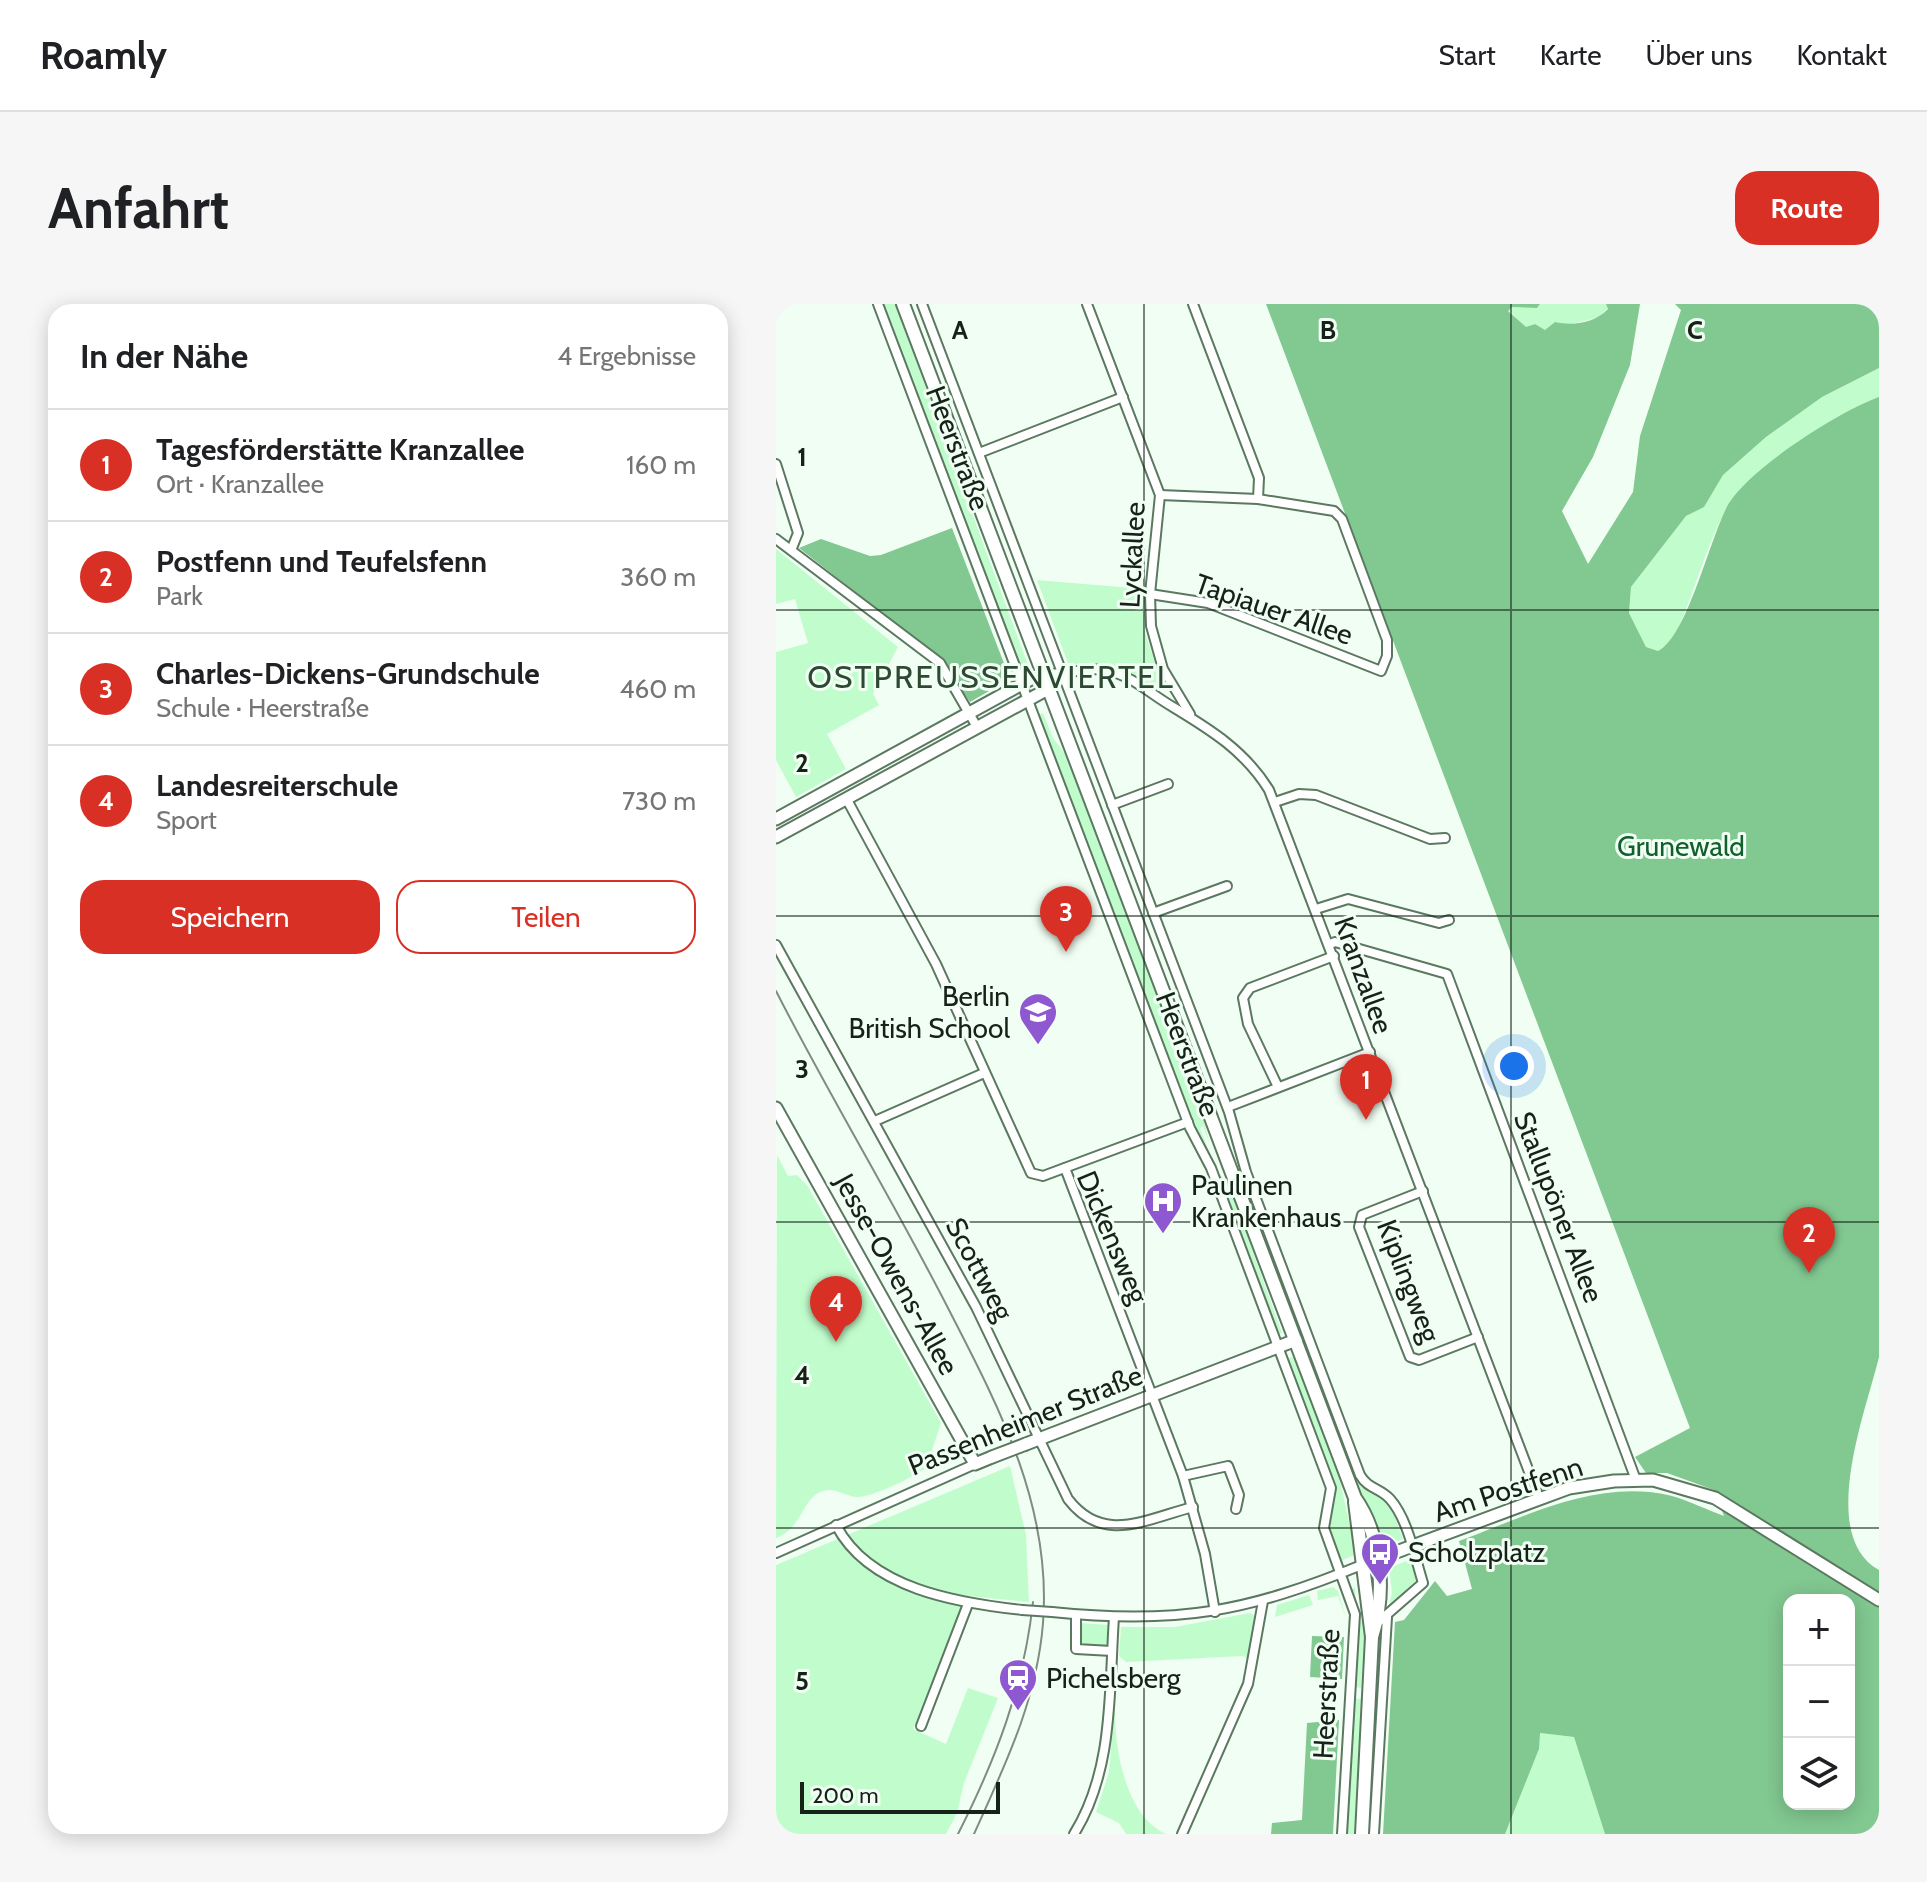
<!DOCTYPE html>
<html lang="de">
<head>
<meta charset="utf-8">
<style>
  body { margin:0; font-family:Cabin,sans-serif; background:#f6f6f6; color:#202124 }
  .controls { position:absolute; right:24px; bottom:24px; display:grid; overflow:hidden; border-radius:16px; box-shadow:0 4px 20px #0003 }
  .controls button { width:72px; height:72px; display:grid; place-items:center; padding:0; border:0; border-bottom:2px solid #e0e0e0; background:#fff; color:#202124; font:40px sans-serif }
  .scale { position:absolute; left:24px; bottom:20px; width:200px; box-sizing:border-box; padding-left:8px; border:4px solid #162118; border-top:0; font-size:22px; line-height:28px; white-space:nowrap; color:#162118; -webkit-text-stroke:6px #f1fef3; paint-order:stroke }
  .you { position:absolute; left:738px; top:762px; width:28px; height:28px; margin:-20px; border:6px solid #fff; border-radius:50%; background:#1a73e8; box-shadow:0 0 0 12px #1a73e833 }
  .badge { display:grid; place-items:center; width:52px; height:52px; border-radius:50%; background:#d93025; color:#fff; font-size:26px; font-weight:700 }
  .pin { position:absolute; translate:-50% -66px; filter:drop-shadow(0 2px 4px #0008) }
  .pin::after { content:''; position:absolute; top:42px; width:28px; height:24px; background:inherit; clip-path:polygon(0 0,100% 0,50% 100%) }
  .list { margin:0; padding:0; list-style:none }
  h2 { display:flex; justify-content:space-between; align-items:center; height:104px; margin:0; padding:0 32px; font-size:34px }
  h2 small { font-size:26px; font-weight:400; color:#757577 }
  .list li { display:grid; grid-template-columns:52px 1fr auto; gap:24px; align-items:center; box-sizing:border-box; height:112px; padding:0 32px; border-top:2px solid #e0e0e0 }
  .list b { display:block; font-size:30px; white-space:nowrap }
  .list p { margin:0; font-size:26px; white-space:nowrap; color:#757577 }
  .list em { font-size:26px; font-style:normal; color:#757577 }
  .actions { display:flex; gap:16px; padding:24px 32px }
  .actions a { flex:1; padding:18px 0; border:2px solid #d93025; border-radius:24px; text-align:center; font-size:28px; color:#d93025 }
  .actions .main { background:#d93025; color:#fff }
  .icon { flex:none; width:44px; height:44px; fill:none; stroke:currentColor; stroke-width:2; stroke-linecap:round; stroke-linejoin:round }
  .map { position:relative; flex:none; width:1103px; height:1530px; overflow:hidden; border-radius:24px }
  header { display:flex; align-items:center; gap:48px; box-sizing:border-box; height:112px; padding:0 40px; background:#fff; border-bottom:2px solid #e0e0e0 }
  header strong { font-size:38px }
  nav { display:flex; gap:44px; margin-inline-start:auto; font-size:28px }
  .intro { display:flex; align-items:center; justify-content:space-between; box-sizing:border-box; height:192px; padding:0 48px }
  h1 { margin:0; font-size:56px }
  .button { padding:20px 36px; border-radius:24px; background:#d93025; color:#fff; font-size:28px; font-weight:700 }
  main { display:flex; gap:48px; padding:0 48px }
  aside { flex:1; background:#fff; border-radius:24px; box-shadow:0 4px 20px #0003 }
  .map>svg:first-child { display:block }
  .green { fill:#c1fdcc }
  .forest { fill:#82c891; fill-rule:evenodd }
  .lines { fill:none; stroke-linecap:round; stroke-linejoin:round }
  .street-casing { stroke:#5b7860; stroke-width:12 }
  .secondary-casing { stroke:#5b7860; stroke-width:15 }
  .primary-casing { stroke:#5b7860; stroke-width:16 }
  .street { stroke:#fff; stroke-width:8 }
  .secondary { stroke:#fff; stroke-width:11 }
  .primary { stroke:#fff; stroke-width:12 }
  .tram { stroke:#808c82; stroke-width:2 }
  .street-bridge-casing { stroke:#5b7860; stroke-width:12; stroke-linecap:butt }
  .secondary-bridge-casing { stroke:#5b7860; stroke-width:15; stroke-linecap:butt }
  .street-bridge { stroke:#fff; stroke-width:8 }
  .secondary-bridge { stroke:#fff; stroke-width:11 }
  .grid { fill:none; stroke:#162118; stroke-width:2; stroke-opacity:0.55 }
  .labels { text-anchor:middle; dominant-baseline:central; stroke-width:6; stroke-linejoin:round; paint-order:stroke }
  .street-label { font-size:28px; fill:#162118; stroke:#f1fef3 }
  .park-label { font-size:28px; fill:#115f2c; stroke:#f1fef3 }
  .poi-label { font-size:28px; fill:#162118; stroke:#f1fef3; text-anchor:start }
  .quarter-label { font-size:32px; letter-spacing:2px; fill:#2d4933; stroke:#f1fef3 }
  .grid-label { font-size:26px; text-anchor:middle; font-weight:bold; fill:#162118; stroke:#f1fef3; stroke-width:6; stroke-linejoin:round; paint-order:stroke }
</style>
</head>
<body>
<header>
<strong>Roamly</strong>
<nav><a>Start</a><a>Karte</a><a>Über uns</a><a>Kontakt</a></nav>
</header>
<div class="intro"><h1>Anfahrt</h1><a class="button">Route</a></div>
<main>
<aside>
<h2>In der Nähe<small>4 Ergebnisse</small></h2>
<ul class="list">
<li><span class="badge">1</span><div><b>Tagesförderstätte Kranzallee</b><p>Ort · Kranzallee</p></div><em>160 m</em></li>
<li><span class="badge">2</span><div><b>Postfenn und Teufelsfenn</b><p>Park</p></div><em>360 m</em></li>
<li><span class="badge">3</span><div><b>Charles-Dickens-Grundschule</b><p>Schule · Heerstraße</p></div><em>460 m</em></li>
<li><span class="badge">4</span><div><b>Landesreiterschule</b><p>Sport</p></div><em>730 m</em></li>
</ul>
<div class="actions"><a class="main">Speichern</a><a>Teilen</a></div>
</aside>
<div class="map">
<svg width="1103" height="1530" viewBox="0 0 1103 1530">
  <rect width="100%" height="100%" fill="#f1fef3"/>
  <g class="green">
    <path d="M 104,0 L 119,0 L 252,361 L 248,372 Z"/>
    <path d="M 764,0 L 830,0 L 832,4 L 821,14 L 769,26 L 759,20 L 750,24 L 732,6 L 736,3 L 761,4 Z"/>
    <path d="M 1103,64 L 1103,93 C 1061,108 972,166 951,204 C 928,245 918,293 897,335 L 882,347 L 870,343 L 853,309 L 855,283 L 910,212 L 928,202 L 947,171 L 990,133 L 1046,93 Z"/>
    <path d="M 0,245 L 122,343 L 97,390 L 103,401 L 51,430 L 70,465 L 20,493 L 0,456 L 0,348 L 32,339 L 19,295 L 0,300 Z"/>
    <path d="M 261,276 L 367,285 L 368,325 L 385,377 L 379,383 C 352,364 327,353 293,362 Z"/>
    <path d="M 267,409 L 277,434 L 290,451 L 427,814 L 434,841 L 427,822 L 424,824 L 441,868 L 452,878 L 506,1029 L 501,1031 L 422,838 L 260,412 Z"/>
    <path d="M 1,851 L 12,872 L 21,871 L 31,881 L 165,1119 L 156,1146 L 162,1155 C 151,1167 100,1192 83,1193 C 71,1194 60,1183 47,1187 C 26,1193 27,1224 0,1234 Z"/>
    <path d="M 509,979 L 584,1176 L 614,1200 L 627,1235 L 606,1242 L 606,1246 Z"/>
    <path d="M 518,1052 L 562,1167 L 580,1250 L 565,1257 L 551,1219 L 558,1198 L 558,1182 L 510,1056 Z"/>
    <path d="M 234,1162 L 250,1231 L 253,1298 L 192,1292 L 137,1425 L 170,1440 L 192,1384 L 222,1394 L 188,1479 L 181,1509 L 170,1530 L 0,1530 L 0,1261 Z"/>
    <path d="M 635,1255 L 640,1276 L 612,1305 L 616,1288 L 613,1264 Z"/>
    <path d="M 557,1283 L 562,1287 L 570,1314 L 562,1292 L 542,1296 L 541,1287 Z"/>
    <path d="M 579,1284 L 582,1317 L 586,1317 L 589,1336 L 585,1384 L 578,1383 L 580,1306 L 574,1285 Z"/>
    <path d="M 533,1291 L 537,1301 L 499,1313 L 501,1301 Z"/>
    <path d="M 474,1309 L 481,1313 L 472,1355 L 467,1352 L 350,1358 L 343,1352 L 345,1323 L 399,1323 Z"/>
    <path d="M 304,1319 L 333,1321 L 331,1342 L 306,1341 Z"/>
    <path d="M 577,1394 L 586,1395 L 578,1530 L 569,1530 Z"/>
    <path d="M 339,1400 C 338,1442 348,1511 390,1530 L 350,1530 L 343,1519 L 320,1508 L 333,1468 Z"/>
    <path d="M 763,1429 L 798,1433 L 829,1530 L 729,1530 L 763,1445 Z"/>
  </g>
  <g class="forest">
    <path d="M 490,0 L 764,0 L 761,4 L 736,3 L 732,7 L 750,23 L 759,20 L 769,26 L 779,18 C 797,22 819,19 832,5 L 830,0 L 864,0 L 854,61 L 817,153 L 786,207 L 812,260 L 857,188 L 864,132 L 905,6 L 899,0 L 1103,0 L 1103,64 L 1046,93 L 990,133 L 947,171 L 928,203 L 910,212 L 855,283 L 853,309 L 870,343 L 882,347 C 912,332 934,232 953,199 C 975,164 1063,107 1103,93 L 1103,1053 C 1090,1107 1041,1232 1103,1266 L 1103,1530 L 829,1530 L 798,1433 L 764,1429 L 763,1445 L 729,1530 L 607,1530 L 619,1318 L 628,1316 L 659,1277 L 671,1292 L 696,1285 L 683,1237 C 751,1212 822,1174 896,1192 C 914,1197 931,1206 948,1212 L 938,1186 L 891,1169 L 870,1169 L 859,1153 L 914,1124 ZM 1013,1296 L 1073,1296 L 1073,1500 L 1013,1500 Z"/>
    <path d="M 176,224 L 234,375 L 194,398 L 164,354 L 23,244 L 45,235 L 94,252 L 105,251 Z"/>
    <path d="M 536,1332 L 568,1333 L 566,1375 L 534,1373 Z"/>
    <path d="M 563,1416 L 557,1530 L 495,1530 L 496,1519 L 526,1516 L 531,1419 Z"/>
  </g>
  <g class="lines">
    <defs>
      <g id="street">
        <path d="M 102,0 L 414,824 L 435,864 L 555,1184 L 548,1224 L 579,1310 L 566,1530"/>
        <path d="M 146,0 L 453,808 L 470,868 L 584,1171 C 592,1185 604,1184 614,1195 C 632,1215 639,1254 647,1279 L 600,1320"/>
        <path d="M 311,0 L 384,191 L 374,290 L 375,322 L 387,365 L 414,410"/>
        <path d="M 417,0 L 483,174 L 482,195"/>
        <path d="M 203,149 L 347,93"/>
        <path d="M 0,160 L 22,229 L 16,244"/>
        <path d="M 0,235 L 164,359 L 201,423"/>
        <path d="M 374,290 L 432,299 L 605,367 L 611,352 L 611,336 L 566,215 L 558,207 L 482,195 L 384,191"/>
        <path d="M 266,369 C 289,373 310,361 333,367 C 356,372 376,391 397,403 C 435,426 469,447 493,486 L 763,1194"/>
        <path d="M 70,494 L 160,660 L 255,869 L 267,872 L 412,818"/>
        <path d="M 499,498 L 523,490 L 540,491 L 654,535 L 669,534"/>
        <path d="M 336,501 L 392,480"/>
        <path d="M 540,605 L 572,595 L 663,619 L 673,616"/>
        <path d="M 377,609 L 451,582"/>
        <path d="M 554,640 L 559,638 L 671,670 L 860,1176"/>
        <path d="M 0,641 L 200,1003 L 292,1195 C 327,1241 370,1215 417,1203"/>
        <path d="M 502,783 L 472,720 L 467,694 L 474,684 L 558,652"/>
        <path d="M 452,803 L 594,748"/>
        <path d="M 99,817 L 208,769"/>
        <path d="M 289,864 L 407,1172 L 429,1250 L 439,1308"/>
        <path d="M 647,887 L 586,911 L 583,923 L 634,1053 L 643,1056 L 702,1033"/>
        <path d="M 407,1172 L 452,1162 L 463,1191 L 460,1205"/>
        <path d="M 60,1221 C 93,1285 182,1299 246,1306"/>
        <path d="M 0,1249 L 199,1160"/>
        <path d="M 276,1308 C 402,1321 471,1308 588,1260"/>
        <path d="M 300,1311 L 300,1345 L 336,1347"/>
        <path d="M 145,1422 L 192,1300"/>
        <path d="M 298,1530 C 338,1466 333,1386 338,1313"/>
        <path d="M 406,1530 L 472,1380 L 487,1297"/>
        <path d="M 598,1530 L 611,1313"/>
      </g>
      <g id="secondary">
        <path d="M 0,515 L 266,369"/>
        <path d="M 0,533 L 272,385"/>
        <path d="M 0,804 L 199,1160 L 216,1153"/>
        <path d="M 250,1140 L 520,1036"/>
        <path d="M 588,1260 L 793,1184 L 838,1177 L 877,1176 L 939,1194 L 1103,1296"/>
      </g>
      <g id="primary">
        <path d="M 127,0 L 579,1194 C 606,1233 610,1289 596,1333"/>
        <path d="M 579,1198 L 596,1333 L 586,1530"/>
      </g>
    </defs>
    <use href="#street" class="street-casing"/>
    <use href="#secondary" class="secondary-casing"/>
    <use href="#primary" class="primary-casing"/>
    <use href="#street" class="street"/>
    <use href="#secondary" class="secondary"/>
    <use href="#primary" class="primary"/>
    <g class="tram">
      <path d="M 0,687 C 55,795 118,898 173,1006 C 224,1105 276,1204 267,1319 C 261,1396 229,1461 198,1530"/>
      <path d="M 182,1530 C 220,1455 248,1382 257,1298"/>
    </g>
    <defs>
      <path id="street-bridge" d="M 246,1306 L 276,1308"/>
      <path id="secondary-bridge" d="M 216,1153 L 250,1140"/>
    </defs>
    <use href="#street-bridge" class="street-bridge-casing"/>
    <use href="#secondary-bridge" class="secondary-bridge-casing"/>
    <use href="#street-bridge" class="street-bridge"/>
    <use href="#secondary-bridge" class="secondary-bridge"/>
  </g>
  <path class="grid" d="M 368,0 L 368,1530M 735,0 L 735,1530M 0,306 L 1103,306M 0,612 L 1103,612M 0,918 L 1103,918M 0,1224 L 1103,1224"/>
  <defs>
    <symbol id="school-pin" viewBox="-11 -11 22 30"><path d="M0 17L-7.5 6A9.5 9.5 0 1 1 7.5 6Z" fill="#8e58d0" stroke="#f1fef3"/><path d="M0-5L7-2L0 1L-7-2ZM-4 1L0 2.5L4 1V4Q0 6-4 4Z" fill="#fff"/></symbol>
    <symbol id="hospital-pin" viewBox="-11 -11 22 30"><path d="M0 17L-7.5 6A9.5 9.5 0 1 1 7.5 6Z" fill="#8e58d0" stroke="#f1fef3"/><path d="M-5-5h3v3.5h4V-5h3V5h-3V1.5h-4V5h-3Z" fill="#fff"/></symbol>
    <symbol id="bus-pin" viewBox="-11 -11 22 30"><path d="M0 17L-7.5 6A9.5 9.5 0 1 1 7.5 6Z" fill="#8e58d0" stroke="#f1fef3"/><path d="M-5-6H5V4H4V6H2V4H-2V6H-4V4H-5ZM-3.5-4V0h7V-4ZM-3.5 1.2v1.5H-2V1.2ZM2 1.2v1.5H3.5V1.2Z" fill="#fff"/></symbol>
    <symbol id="station-pin" viewBox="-11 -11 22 30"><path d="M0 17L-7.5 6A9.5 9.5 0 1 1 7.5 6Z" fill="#8e58d0" stroke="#f1fef3"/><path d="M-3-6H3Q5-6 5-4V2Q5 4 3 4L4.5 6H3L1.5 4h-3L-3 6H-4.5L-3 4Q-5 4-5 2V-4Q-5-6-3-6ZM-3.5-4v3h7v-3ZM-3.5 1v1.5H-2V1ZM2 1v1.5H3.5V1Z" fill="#fff"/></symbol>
  </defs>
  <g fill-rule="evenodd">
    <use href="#school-pin" x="240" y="686" width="44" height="60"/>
    <use href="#hospital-pin" x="365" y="875" width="44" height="60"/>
    <use href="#bus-pin" x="582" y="1226" width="44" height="60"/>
    <use href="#station-pin" x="220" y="1352" width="44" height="60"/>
  </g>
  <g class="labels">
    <g class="street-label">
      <text transform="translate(182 144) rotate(69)">Heerstraße</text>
      <text transform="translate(356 251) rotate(-87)">Lyckallee</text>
      <text transform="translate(498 305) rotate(19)">Tapiauer Allee</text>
      <text transform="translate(588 671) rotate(70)">Kranzallee</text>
      <text transform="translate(412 750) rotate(69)">Heerstraße</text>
      <text transform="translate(783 903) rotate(69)">Stallupöner Allee</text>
      <text transform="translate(337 933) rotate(67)">Dickensweg</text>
      <text transform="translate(204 965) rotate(62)">Scottweg</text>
      <text transform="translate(121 970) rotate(61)">Jesse-Owens-Allee</text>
      <text transform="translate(633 977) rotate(69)">Kiplingweg</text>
      <text transform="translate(249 1116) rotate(-22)">Passenheimer Straße</text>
      <text transform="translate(732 1185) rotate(-18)">Am Postfenn</text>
      <text transform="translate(550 1390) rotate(-87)">Heerstraße</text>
    </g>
    <g class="park-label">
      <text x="905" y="542">Grunewald</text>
    </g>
    <g class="poi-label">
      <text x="234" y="692" text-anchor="end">Berlin<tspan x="234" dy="32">British School</tspan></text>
      <text x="415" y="881">Paulinen<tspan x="415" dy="32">Krankenhaus</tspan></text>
      <text x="632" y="1248">Scholzplatz</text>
      <text x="270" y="1374">Pichelsberg</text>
    </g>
    <g class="quarter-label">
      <text x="215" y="372">OSTPREUSSENVIERTEL</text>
    </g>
  </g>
  <g class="grid-label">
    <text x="184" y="35">A</text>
    <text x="552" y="35">B</text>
    <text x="919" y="35">C</text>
    <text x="26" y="162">1</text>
    <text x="26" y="468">2</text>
    <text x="26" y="774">3</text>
    <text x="26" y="1080">4</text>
    <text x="26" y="1386">5</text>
  </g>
</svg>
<div class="controls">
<button>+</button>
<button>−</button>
<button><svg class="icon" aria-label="layers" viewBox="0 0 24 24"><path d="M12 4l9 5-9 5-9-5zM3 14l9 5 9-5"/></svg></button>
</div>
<div class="scale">200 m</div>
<div class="you"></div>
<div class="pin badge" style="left:590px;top:816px">1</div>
<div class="pin badge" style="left:1033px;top:969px">2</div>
<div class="pin badge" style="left:290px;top:648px">3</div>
<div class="pin badge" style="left:60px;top:1038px">4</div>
</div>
</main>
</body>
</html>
